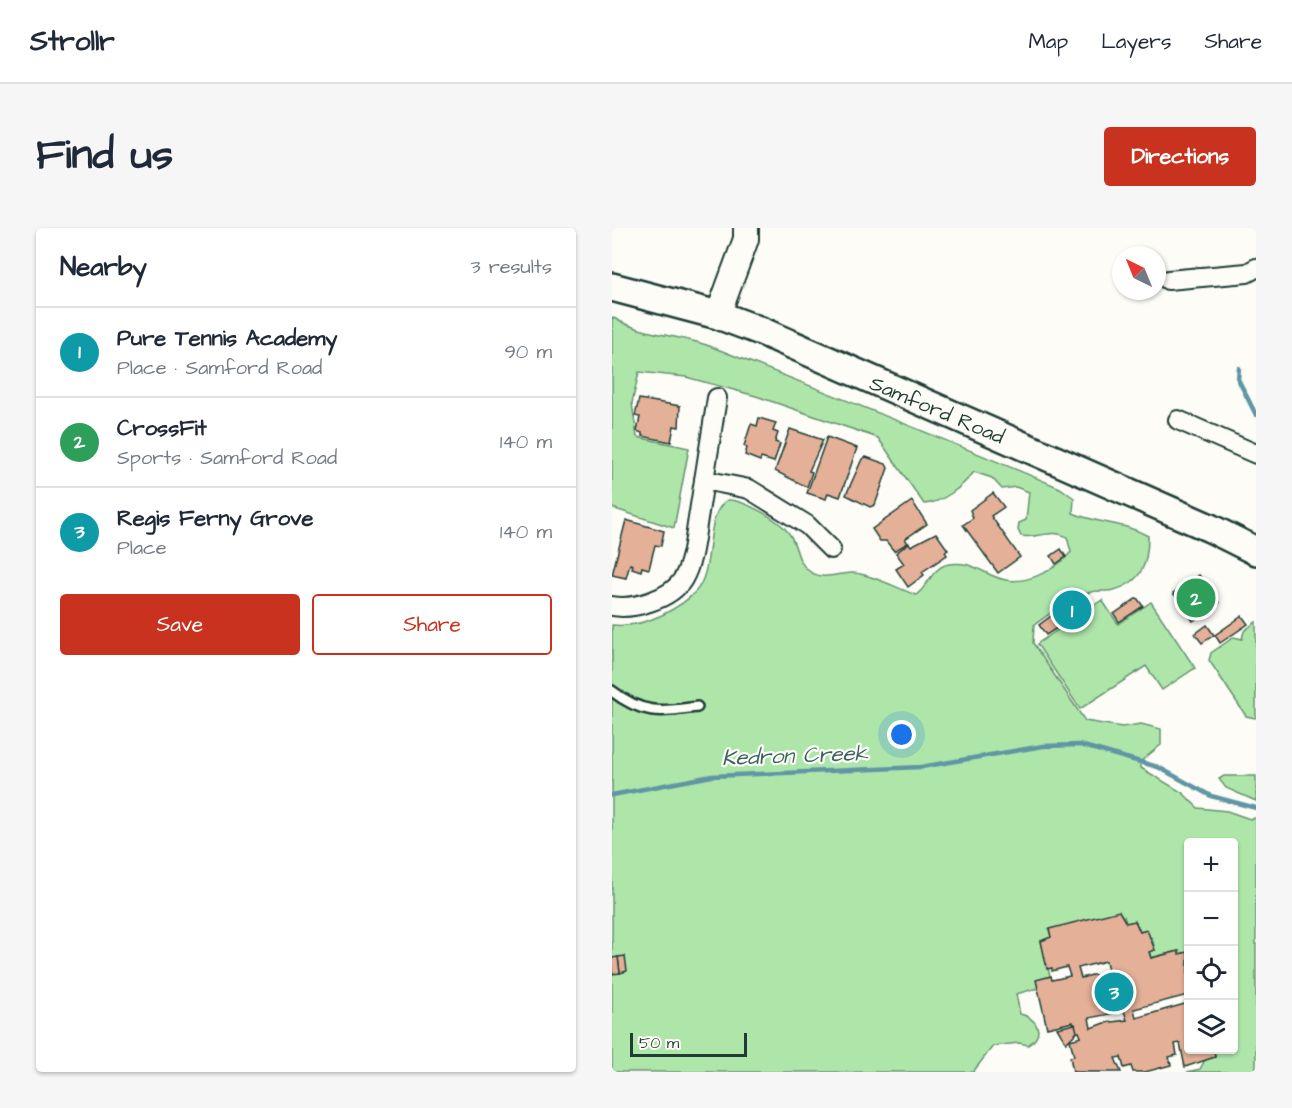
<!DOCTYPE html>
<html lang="en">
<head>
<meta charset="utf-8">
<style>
  body { margin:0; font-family:"Architects Daughter",sans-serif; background:#f6f6f7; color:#1f2937 }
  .controls { position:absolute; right:18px; bottom:18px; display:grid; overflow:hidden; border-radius:6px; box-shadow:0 2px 4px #0004 }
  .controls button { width:54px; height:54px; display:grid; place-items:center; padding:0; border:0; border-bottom:2px solid #e0e1e3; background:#fff; color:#1f2937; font:30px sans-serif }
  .compass { position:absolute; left:500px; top:18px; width:54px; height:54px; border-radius:50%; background:#fff; box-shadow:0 2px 4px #0004; rotate:317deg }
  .scale { position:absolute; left:18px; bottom:15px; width:117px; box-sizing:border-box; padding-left:6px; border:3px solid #1f3d34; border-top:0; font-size:16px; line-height:21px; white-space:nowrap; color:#1f3d34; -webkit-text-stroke:4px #fdfcf7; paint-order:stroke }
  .you { position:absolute; left:290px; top:507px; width:21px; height:21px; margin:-15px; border:4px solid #fff; border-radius:50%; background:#1a73e8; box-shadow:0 0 0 9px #1a73e833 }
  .badge { display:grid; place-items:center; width:39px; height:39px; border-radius:50%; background:#c8321e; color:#fff; font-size:20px; font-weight:700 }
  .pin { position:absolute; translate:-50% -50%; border:3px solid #fff; box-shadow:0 2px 6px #0006 }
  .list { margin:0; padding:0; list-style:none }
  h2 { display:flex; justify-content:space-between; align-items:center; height:78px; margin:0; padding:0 24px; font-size:26px }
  h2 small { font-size:20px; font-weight:400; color:#747a83 }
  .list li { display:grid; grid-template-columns:39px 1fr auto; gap:18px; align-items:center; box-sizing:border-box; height:90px; padding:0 24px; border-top:2px solid #e0e1e3 }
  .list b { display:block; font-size:22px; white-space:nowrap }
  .list p { margin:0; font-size:20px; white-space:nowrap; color:#747a83 }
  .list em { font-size:20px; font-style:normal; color:#747a83 }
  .actions { display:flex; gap:12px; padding:18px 24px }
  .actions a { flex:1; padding:14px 0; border:2px solid #c8321e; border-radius:6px; text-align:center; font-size:21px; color:#c8321e }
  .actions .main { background:#c8321e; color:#fff }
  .icon { flex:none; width:33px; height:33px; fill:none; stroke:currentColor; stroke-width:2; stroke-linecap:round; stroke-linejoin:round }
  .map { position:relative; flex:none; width:644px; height:844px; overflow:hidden; border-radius:6px }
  header { display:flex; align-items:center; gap:36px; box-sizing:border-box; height:84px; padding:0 30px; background:#fff; border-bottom:2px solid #e0e1e3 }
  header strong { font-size:28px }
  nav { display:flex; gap:33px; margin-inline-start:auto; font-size:21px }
  .intro { display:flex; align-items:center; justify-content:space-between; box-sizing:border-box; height:144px; padding:0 36px }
  h1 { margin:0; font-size:42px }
  .button { padding:15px 27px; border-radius:6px; background:#c8321e; color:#fff; font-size:21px; font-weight:700 }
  main { display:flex; gap:36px; padding:0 36px }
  aside { flex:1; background:#fff; border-radius:6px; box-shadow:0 2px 4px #0004 }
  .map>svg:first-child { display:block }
  .green { fill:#aee6aa; stroke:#66926f; stroke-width:1.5 }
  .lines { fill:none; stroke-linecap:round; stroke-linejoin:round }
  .stream { stroke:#6196a4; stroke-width:4.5 }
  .building { fill:#e4b098; stroke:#1f3d34; stroke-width:1.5; fill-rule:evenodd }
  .lane-casing { stroke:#1f3d34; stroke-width:14 }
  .street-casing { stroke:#1f3d34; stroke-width:22 }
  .secondary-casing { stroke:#1f3d34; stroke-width:28 }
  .primary-casing { stroke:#1f3d34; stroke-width:32 }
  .lane { stroke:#fdfcf7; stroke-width:9 }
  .street { stroke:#fdfcf7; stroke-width:18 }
  .secondary { stroke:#fdfcf7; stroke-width:24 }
  .primary { stroke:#fdfcf7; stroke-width:27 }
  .labels { text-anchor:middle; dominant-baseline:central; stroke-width:4.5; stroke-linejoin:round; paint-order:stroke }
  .street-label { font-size:21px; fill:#1f3d34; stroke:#fdfcf7 }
  .water-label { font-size:22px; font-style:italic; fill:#3a6262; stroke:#fdfcf7 }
</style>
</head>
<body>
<header>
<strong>Strollr</strong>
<nav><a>Map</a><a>Layers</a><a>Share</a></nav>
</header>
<div class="intro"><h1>Find us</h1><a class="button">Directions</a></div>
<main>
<aside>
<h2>Nearby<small>3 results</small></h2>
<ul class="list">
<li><span class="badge" style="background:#0f9aa8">1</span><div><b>Pure Tennis Academy</b><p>Place · Samford Road</p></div><em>90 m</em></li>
<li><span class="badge" style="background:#2e9e5b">2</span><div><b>CrossFit</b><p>Sports · Samford Road</p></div><em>140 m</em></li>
<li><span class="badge" style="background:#0f9aa8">3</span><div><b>Regis Ferny Grove</b><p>Place</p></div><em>140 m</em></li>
</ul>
<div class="actions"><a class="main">Save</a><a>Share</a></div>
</aside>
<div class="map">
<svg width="644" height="844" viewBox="0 0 644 844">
  <rect width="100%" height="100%" fill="#fdfcf7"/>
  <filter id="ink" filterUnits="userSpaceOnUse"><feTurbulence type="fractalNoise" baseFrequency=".0167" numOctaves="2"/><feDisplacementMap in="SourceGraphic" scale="12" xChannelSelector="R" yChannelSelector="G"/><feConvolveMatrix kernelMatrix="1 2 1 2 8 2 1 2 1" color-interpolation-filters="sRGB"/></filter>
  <g filter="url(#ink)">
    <g class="green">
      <path d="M 0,89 C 31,108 67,106 100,119 C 217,165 333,211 448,260 L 462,270 L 461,285 C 488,297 510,293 536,308 C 536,334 531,354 502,362 C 495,364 486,362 479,364 C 458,369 439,385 422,397 L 421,415 L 473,493 L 510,499 L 529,496 L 549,501 L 549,517 L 529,533 L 529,540 L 571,565 L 586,580 L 615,583 L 638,591 L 644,590 L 644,844 L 575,844 L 588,841 L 593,832 L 603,829 L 602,822 L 622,822 L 622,614 L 576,614 L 576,724 L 567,726 L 566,723 L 539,730 L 537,724 L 543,722 L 540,710 L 528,704 L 523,693 L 514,695 L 512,688 L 437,701 L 439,709 L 429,713 L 438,748 L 426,760 L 404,766 L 408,786 C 425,790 434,806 416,817 L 407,815 L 381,818 L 361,844 L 0,844 L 0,397 C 18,399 33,395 50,387 C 62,381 75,374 84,363 C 104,340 91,288 115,272 C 131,271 170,293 178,307 C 186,319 184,333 197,343 C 211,354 227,344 242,345 C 259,346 287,361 304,367 C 316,359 320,339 337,336 C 357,333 366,342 384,349 C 409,360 442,344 459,324 L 455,309 C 440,300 425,311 409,308 L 406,302 L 407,295 L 414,292 L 417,264 L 404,259 L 390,261 L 380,250 L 362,244 C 350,259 330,275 312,276 L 266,210 L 144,168 L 74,149 L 27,144 L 20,175 L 25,209 L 77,220 L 62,300 L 0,280 Z"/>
      <path d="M 490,372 L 506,396 L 539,374 L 583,440 L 550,462 L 534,438 L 468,481 L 425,416 Z"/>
      <path d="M 644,394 L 644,489 L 643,490 L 634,488 L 597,432 L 599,425 L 622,409 L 630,411 L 632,403 Z"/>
      <path d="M 612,548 L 644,548 L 644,573 L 614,560 L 607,551 Z"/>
    </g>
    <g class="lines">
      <g class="stream">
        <path d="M 627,140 L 626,151 L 644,187"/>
        <path d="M 0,567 L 100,548 L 309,539 L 431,518 L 468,517 L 546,539 L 599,568 L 644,580"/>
      </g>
    </g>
    <g class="building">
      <path d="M 27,171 L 68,178 L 67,199 L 62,198 L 59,214 L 30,208 L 30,205 L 25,203 L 28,189 L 23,188 Z"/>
      <path d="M 147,190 L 164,195 L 161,203 L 166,205 L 163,214 L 168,216 L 162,234 L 149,230 L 148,233 L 133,227 L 135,220 L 132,218 L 139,196 L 145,198 Z"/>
      <path d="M 178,201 L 211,212 L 197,243 L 200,244 L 195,259 L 163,243 Z"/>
      <path d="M 215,209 L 245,220 L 228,269 L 216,265 L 214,271 L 195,265 Z"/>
      <path d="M 254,229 L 274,236 L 276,240 L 263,277 L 258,279 L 234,267 L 250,231 Z"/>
      <path d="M 381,265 L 392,279 L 379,288 L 408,329 L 386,345 L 351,297 L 361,290 L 358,282 Z"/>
      <path d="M 300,273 L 315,296 L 293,311 L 296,315 L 282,323 L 274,313 L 268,313 L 260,301 Z"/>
      <path d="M 14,292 L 52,303 L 49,318 L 43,317 L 37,341 L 30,339 L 29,343 L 20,340 L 21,337 L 18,336 L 14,350 L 0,347 Z"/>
      <path d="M 324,305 L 336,322 L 333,324 L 335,327 L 310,344 L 312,347 L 296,359 L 284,341 L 292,336 L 284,325 L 297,315 L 299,318 Z"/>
      <path d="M 449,321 L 454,329 L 444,336 L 439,328 Z"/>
      <path d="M 587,347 L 607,375 L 581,393 L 561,365 Z"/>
      <path d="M 469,368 L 477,378 L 451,396 L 443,385 Z"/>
      <path d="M 525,370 L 531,378 L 507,394 L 502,386 Z"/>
      <path d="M 443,385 L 451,396 L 434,407 L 427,397 Z"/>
      <path d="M 630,388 L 636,396 L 608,415 L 603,407 Z"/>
      <path d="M 595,397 L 602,407 L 590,415 L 583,406 Z"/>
      <path d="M 507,683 L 514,695 L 523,693 L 528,704 L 535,702 L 543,722 L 537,724 L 539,730 L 567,723 L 567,726 L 576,724 L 576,767 L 522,781 L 524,790 L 576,775 L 576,822 L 604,822 L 602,822 L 603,829 L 573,839 L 568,815 L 563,816 L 565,827 L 557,829 L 559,837 L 533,844 L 521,844 L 519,838 L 512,840 L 509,829 L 503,830 L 509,844 L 461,844 L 458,829 L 462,828 L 458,812 L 469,809 L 467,804 L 463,805 L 461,794 L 435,800 L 424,752 L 439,748 L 440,752 L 458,748 L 455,739 L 440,743 L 440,740 L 435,741 L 429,713 L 439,709 L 437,701 ZM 494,733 L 497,748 L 500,748 L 499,754 L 488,757 L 484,747 L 480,747 L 469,750 L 466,740 ZM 512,783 L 515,792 L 492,795 L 479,800 L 477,790 Z"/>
      <path d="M 13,728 L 15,743 L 8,745 L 6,729 Z"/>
      <path d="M 6,729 L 8,745 L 0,746 L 0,730 Z"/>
      <path d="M 463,796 L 465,804 L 454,815 L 445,800 Z"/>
    </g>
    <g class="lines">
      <defs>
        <path id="lane" d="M 0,463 C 31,487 48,484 85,479"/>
        <g id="street">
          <path d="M 556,52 L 635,45 L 644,40"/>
          <path d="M 566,192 L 644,226"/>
          <path d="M 92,252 L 137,261 L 195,297 L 219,321"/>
          <path d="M 0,378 C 21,382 59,371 71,351 C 82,332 83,306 87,284 C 93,246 99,208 105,170"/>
        </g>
        <path id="secondary" d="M 106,87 L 134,11 L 134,0"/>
        <path id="primary" d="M 0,59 L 106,87 L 149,103 L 598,300 L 644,323"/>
      </defs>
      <use href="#lane" class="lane-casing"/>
      <use href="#street" class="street-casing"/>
      <use href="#secondary" class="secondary-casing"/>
      <use href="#primary" class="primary-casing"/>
      <use href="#lane" class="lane"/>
      <use href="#street" class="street"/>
      <use href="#secondary" class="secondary"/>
      <use href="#primary" class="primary"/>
    </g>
  </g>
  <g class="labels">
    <g class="street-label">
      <text transform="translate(325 182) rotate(23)">Samford Road</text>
    </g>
    <g class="water-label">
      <text transform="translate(183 528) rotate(-2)">Kedron Creek</text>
    </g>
  </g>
</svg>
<div class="controls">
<button>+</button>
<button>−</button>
<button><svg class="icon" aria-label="locate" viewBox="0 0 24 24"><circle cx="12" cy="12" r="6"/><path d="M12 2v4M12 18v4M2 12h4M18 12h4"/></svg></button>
<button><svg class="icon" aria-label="layers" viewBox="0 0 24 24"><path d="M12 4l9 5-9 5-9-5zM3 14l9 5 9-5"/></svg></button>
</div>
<svg class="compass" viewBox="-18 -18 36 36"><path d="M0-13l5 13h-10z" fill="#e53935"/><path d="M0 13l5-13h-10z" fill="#747a83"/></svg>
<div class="scale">50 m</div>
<div class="you"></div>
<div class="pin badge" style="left:460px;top:382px;background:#0f9aa8">1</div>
<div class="pin badge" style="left:584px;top:370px;background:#2e9e5b">2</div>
<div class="pin badge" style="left:502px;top:764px;background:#0f9aa8">3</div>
</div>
</main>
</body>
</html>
